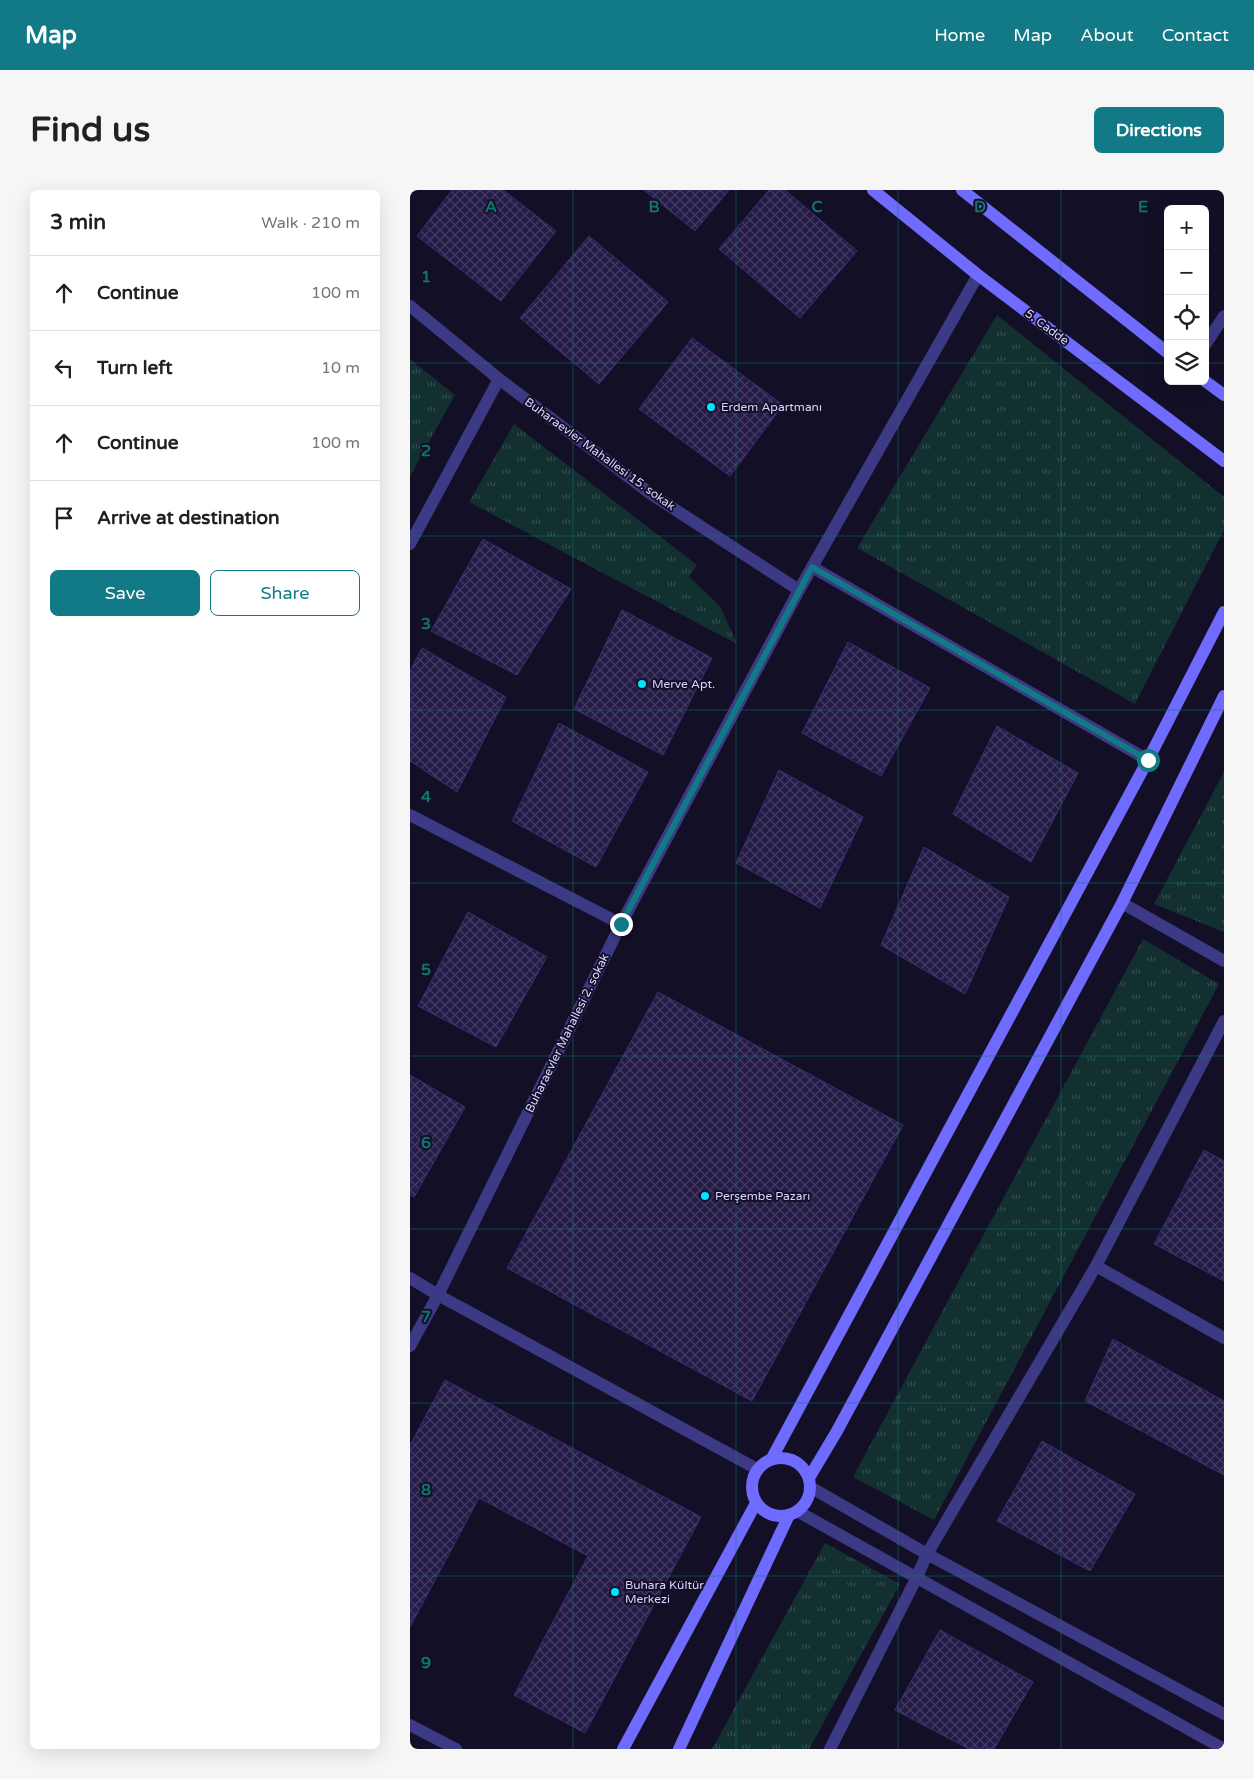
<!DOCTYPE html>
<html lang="en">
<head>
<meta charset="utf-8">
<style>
  body { margin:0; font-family:"Varela Round",sans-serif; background:#f6f6f6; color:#202124 }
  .controls { position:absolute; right:15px; top:15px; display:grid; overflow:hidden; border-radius:8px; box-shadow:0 5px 20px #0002 }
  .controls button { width:45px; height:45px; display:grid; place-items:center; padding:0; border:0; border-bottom:1px solid #e0e0e0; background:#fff; color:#202124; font:25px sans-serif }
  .stop { position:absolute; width:15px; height:15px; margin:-11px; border:4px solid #127987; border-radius:50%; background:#fff }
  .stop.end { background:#127987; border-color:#fff; box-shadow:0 1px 5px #0008 }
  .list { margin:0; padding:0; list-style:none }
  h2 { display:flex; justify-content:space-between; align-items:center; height:65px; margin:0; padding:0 20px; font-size:21px }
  h2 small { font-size:16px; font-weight:400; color:#757577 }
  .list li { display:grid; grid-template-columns:32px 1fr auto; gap:15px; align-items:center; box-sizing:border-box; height:75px; padding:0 20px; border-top:1px solid #e0e0e0 }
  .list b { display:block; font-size:19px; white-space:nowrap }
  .list em { font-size:16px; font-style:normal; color:#757577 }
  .actions { display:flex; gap:10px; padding:15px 20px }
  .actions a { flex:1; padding:11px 0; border:1px solid #127987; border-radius:8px; text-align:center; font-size:18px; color:#127987 }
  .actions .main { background:#127987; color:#fff }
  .icon { flex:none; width:28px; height:28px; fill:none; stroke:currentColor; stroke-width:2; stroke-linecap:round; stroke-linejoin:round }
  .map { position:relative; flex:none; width:814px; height:1559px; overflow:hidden; border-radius:8px }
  header { display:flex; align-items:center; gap:30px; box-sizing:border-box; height:70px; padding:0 25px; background:#127987; color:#fff }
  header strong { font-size:24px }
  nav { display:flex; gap:28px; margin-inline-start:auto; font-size:18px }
  .intro { display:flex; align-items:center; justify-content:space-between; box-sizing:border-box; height:120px; padding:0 30px }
  h1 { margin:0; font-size:35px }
  .button { padding:12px 22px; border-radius:8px; background:#127987; color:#fff; font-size:18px; font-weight:700 }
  main { display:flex; gap:30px; padding:0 30px }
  aside { flex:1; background:#fff; border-radius:8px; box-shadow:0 5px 20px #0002 }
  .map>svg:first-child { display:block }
  .park { fill:url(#park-tufts) }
  .building { fill:url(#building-cross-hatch); stroke:#3b2d73 }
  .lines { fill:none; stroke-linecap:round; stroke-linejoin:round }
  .street { stroke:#3d3a85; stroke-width:12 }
  .secondary { stroke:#6f6bff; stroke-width:12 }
  .route { stroke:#127987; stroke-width:6 }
  .grid { fill:none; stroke:#0f766e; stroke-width:1; stroke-opacity:0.55 }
  .poi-dot { fill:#00e5ff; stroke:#130f26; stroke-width:2 }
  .labels { text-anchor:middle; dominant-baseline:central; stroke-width:4; stroke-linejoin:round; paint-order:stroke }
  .street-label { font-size:12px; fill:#d9d4ff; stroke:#130f26 }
  .poi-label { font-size:12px; fill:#d9d4ff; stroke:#130f26; text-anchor:start }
  .grid-label { font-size:16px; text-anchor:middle; font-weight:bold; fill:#0f766e; stroke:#130f26; stroke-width:4; stroke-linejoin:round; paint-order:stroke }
</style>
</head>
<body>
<header>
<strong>Map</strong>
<nav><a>Home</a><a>Map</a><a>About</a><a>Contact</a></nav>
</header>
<div class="intro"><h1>Find us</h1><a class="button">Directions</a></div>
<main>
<aside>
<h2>3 min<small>Walk · 210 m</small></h2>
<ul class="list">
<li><svg class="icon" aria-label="ahead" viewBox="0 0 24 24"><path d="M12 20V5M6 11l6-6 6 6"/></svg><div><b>Continue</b></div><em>100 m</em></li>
<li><svg class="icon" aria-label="left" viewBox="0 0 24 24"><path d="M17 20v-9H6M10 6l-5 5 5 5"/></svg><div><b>Turn left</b></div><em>10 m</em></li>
<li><svg class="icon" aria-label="ahead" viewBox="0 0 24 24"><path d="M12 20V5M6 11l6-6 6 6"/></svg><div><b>Continue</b></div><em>100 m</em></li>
<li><svg class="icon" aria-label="arrive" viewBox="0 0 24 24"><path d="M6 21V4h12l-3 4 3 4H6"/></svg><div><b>Arrive at destination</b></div></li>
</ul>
<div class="actions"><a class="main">Save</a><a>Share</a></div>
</aside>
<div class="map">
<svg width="814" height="1559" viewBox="0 0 814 1559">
  <defs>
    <pattern id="park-tufts" width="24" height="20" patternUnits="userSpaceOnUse" patternTransform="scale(1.25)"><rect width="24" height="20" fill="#12302f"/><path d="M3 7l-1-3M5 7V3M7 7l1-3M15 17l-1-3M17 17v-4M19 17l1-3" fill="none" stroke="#344d4e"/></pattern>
    <pattern id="building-cross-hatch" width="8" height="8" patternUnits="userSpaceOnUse" patternTransform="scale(1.25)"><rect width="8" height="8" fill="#241b47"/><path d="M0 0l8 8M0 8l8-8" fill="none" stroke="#433b63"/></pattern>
  </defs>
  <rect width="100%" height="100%" fill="#130f26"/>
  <g class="park">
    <path d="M 587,125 L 814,307 L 814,340 L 725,514 L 447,358 Z"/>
    <path d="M 0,169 L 45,205 L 0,286 Z"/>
    <path d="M 104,234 L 287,375 L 279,387 L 310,416 L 327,454 L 59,312 Z"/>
    <path d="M 814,582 L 814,742 L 744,714 Z"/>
    <path d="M 733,749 L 809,794 L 524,1330 L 443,1287 Z"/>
    <path d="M 415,1353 L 490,1394 L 399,1559 L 302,1559 Z"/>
  </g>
  <g class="building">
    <path d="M 42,0 L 93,0 L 146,41 L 91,111 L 7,46 Z"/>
    <path d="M 234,0 L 319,0 L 285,41 Z"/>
    <path d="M 359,0 L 375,0 L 447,61 L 390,128 L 309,59 Z"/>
    <path d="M 179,46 L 258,112 L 189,194 L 110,128 Z"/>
    <path d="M 282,148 L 373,215 L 320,286 L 229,219 Z"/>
    <path d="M 73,349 L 161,399 L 107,485 L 21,441 Z"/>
    <path d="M 212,420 L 302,468 L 253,565 L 164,519 Z"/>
    <path d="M 438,452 L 520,498 L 471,586 L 392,543 Z"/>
    <path d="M 12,458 L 96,507 L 47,602 L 0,571 L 0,481 Z"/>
    <path d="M 149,533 L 238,582 L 186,677 L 102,631 Z"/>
    <path d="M 587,536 L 668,583 L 621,672 L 543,624 Z"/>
    <path d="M 369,580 L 453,627 L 410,718 L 326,673 Z"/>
    <path d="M 514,657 L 599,707 L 555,804 L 471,755 Z"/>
    <path d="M 58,722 L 137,767 L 86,857 L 8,816 Z"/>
    <path d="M 248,802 L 493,935 L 342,1211 L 97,1078 Z"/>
    <path d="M 0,885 L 55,917 L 4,1007 L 0,1005 Z"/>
    <path d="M 794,960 L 814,971 L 814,1091 L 744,1054 Z"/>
    <path d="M 703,1149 L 814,1211 L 814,1285 L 675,1211 Z"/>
    <path d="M 35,1190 L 291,1327 L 175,1543 L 104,1505 L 178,1366 L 69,1308 L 0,1437 L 0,1255 Z"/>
    <path d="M 632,1251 L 725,1304 L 680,1381 L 587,1331 Z"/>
    <path d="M 530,1440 L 623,1492 L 584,1559 L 559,1559 L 485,1520 Z"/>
  </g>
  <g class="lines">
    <g class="street">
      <path d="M 0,116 L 89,189 L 241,304 L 389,400"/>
      <path d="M 795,155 L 814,126"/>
      <path d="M 0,354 L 89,189"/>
      <path d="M 402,377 L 738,570"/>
      <path d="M 0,625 L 211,734"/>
      <path d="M 712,713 L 814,771"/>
      <path d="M 686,1076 L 814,1148"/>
      <path d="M 0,1088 L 28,1105 L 347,1279"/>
      <path d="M 0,1156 L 28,1105 L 211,734 L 389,400 L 568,85"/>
      <path d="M 400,1297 L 517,1364 L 814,1524"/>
      <path d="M 387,1321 L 814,1559"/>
      <path d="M 0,1535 L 46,1559"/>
      <path d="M 420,1559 L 507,1387 L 517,1364 L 686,1076 L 814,831"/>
    </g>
    <g class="secondary">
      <path d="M 463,0 L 568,85 L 814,271"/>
      <path d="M 552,0 L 758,163"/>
      <path d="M 795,191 L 814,205"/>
      <circle cx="371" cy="1297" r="29"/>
      <path d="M 362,1268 L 738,570 L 814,422"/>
      <path d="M 399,1288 L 427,1241 L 712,713 L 814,506"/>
      <path d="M 213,1559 L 346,1313"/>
      <path d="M 269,1559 L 379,1325"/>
    </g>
  </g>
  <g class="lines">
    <path class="route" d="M 211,734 L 402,377 L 738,570"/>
  </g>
  <path class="grid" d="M 163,0 L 163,1559M 326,0 L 326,1559M 488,0 L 488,1559M 651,0 L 651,1559M 0,173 L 758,173M 795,173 L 814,173M 0,346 L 814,346M 0,520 L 814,520M 0,693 L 814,693M 0,866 L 814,866M 0,1039 L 814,1039M 0,1213 L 814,1213M 0,1386 L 814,1386"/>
  <g class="poi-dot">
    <circle cx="301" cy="217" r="5"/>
    <circle cx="232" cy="494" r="5"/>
    <circle cx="295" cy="1006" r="5"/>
    <circle cx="205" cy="1402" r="5"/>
  </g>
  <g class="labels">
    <g class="street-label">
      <text transform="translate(637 137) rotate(37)">5. Cadde</text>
      <text transform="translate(190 264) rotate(36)">Buharaevler Mahallesi 15. sokak</text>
      <text transform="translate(157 843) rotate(-64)">Buharaevler Mahallesi 2. sokak</text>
    </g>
    <g class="poi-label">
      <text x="311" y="217">Erdem Apartmanı</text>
      <text x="242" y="494">Merve Apt.</text>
      <text x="305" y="1006">Perşembe Pazarı</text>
      <text x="215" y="1395">Buhara Kültür<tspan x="215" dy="14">Merkezi</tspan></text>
    </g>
  </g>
  <g class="grid-label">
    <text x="81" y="22">A</text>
    <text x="244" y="22">B</text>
    <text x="407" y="22">C</text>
    <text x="570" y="22">D</text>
    <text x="733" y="22">E</text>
    <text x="16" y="92">1</text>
    <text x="16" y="266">2</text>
    <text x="16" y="439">3</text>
    <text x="16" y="612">4</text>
    <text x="16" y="785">5</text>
    <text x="16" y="958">6</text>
    <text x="16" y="1132">7</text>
    <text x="16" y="1305">8</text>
    <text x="16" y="1478">9</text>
  </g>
</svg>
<div class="controls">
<button>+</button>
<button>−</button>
<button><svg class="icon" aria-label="locate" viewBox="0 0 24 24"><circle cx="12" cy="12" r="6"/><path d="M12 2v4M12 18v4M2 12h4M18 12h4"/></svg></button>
<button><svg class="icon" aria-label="layers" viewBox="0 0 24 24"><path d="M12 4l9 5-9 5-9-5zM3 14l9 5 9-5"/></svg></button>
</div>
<div class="stop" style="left:738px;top:570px"></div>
<div class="stop end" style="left:211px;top:734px"></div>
</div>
</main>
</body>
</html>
